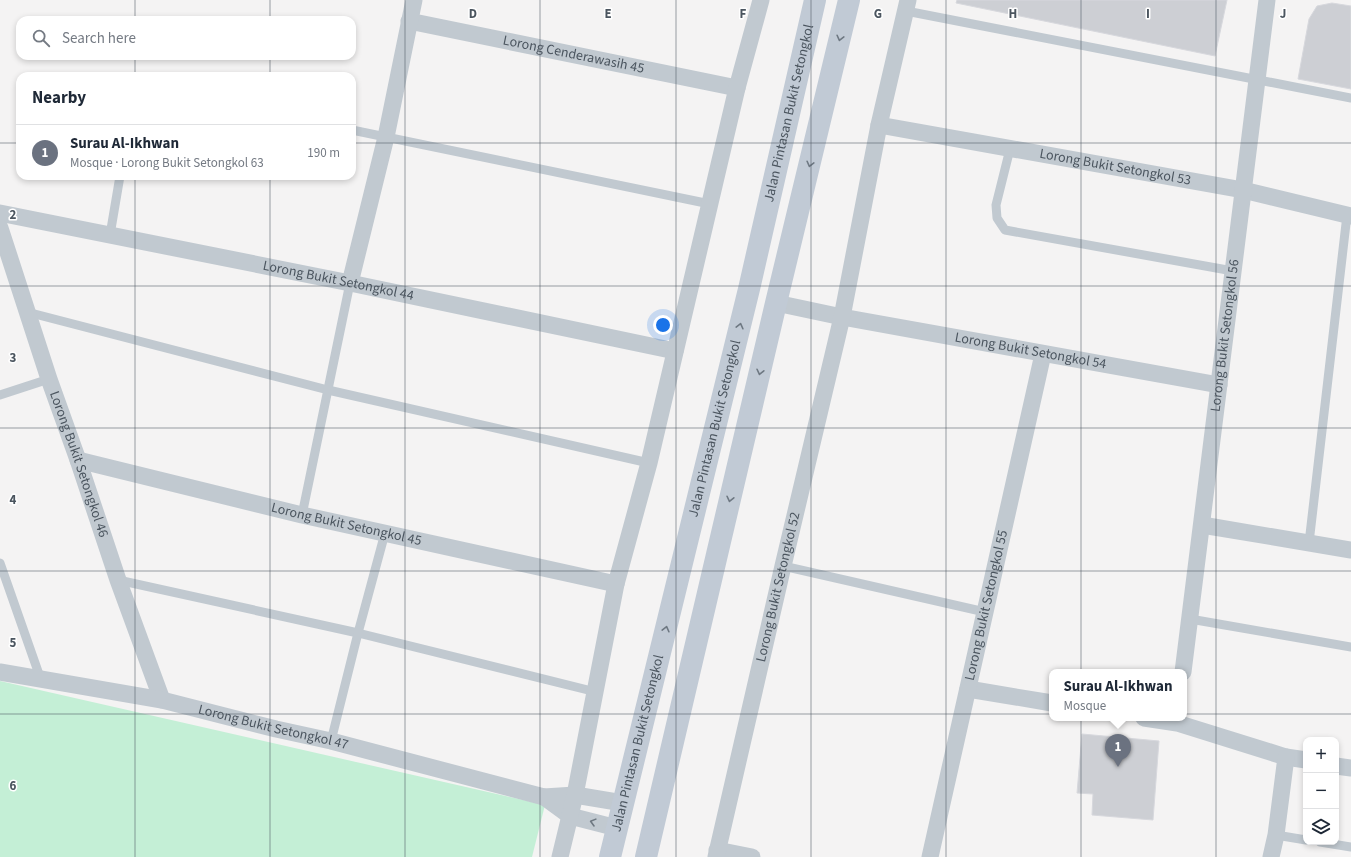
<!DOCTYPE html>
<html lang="en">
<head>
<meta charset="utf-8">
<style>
  body { margin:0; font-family:"Source Sans 3",sans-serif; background:#f6f6f7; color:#1f2937 }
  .controls { position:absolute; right:12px; bottom:12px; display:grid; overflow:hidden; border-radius:8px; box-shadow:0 2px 6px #0003 }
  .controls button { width:36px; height:36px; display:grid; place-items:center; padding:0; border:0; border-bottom:1px solid #e0e1e3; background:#fff; color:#1f2937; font:20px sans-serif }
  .you { position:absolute; left:663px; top:325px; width:14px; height:14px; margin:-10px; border:3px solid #fff; border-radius:50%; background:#1a73e8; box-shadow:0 0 0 6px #1a73e833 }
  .badge { display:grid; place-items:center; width:26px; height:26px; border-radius:50%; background:#2563eb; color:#fff; font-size:13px; font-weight:700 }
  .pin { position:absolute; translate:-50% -33px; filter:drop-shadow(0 1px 2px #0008) }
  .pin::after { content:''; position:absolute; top:21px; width:14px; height:12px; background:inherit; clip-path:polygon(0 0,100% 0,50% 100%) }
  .popup { position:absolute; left:1049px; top:669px; width:138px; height:52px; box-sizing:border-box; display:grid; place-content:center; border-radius:8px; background:#fff; filter:drop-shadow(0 1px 3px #0005); font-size:13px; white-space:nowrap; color:#747a83 }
  .popup b { font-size:15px; color:#1f2937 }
  .popup::after { content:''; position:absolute; left:50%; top:100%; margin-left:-8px; border:8px solid transparent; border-top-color:#fff }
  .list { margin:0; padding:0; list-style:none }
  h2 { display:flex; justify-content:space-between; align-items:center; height:52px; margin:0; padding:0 16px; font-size:17px }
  h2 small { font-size:13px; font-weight:400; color:#747a83 }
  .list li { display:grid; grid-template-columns:26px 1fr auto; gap:12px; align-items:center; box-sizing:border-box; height:56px; padding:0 16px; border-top:1px solid #e0e1e3 }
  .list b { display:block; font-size:15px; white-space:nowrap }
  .list p { margin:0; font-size:13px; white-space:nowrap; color:#747a83 }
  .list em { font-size:13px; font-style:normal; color:#747a83 }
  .icon { flex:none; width:22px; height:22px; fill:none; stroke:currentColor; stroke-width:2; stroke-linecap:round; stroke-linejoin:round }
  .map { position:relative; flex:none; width:1351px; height:857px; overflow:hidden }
  .search { position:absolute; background:#fff; box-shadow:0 2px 6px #0003; left:16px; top:16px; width:340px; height:44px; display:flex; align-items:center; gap:10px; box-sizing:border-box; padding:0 14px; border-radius:12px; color:#747a83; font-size:15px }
  .panel { position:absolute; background:#fff; box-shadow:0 2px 6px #0003; left:16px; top:72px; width:340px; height:108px; border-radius:12px }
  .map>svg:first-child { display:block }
  .green { fill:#c4efd6 }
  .building { fill:#cdcfd4; stroke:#d7d8dd }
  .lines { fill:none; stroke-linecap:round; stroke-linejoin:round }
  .lane { stroke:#c1c9d0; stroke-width:9 }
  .street { stroke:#c1c9d0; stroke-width:17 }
  .secondary { stroke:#c1cad5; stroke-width:22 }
  .oneway { stroke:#6e7882 }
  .oneway2 { stroke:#6e7881 }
  .grid { fill:none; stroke:#4b555f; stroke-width:1; stroke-opacity:0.55 }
  .labels { text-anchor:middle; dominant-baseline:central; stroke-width:3; stroke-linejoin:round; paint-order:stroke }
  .street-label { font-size:14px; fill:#4b555f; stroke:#fff }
  .grid-label { font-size:13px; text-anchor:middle; font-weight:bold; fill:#4b555f; stroke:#fff; stroke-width:3; stroke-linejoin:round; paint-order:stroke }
</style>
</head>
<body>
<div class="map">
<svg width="1351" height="857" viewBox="0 0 1351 857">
  <rect width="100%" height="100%" fill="#f4f3f3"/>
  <path class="green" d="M 0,681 L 545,805 L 532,857 L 0,857 Z"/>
  <g class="building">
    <path d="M 957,0 L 1227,0 L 1215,56 L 956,3 Z"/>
    <path d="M 1332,3 L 1351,6 L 1351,89 L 1298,79 L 1309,19 L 1317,6 Z"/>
    <path d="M 1082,734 L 1159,741 L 1153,820 L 1092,815 L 1093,794 L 1077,793 Z"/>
  </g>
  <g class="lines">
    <g class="lane">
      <path d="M 906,11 L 1351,98"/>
      <path d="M 352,130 L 710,204"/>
      <path d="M 1010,149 L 996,205 L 997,218 L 1005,230 L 1233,271"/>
      <path d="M 110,235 L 120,176"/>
      <path d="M 27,312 L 328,390 L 649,463"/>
      <path d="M 0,395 L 49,379"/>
      <path d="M 302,515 L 350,283"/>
      <path d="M 1309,543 L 1347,215"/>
      <path d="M 0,563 L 41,680"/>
      <path d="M 783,566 L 985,612"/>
      <path d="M 118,580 L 358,633 L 596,692"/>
      <path d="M 1190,619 L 1351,647"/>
      <path d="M 331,741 L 358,633 L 385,533"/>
      <path d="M 1276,835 L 1306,840"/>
      <path d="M 1320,842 L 1351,847"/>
    </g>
    <g class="street">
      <path id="s1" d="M 409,21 L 737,88"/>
      <path id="s2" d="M 879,125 L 1243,190 L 1351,216"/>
      <path id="s3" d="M 0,213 L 350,283 L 675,351"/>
      <path id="s4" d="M 0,228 L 49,379 L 78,460 L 118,580 L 162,700"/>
      <path d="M 350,283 L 386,137 L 414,0"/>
      <path id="s5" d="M 776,303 L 842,317 L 1219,385"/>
      <path id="s6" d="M 78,460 L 302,515 L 616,584"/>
      <path d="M 1202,525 L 1351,550"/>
      <path id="s7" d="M 0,672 L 162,700 L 276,729 L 331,741 L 544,797"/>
      <path id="s8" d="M 1183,672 L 1267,0"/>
      <path d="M 968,689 L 1052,703"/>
      <path d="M 1144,718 L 1177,723 L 1286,757 L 1306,760"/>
      <path d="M 1336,766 L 1351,768"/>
      <path d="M 617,828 L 570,816 L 544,797 L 575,795 L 623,803"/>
      <path d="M 717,850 L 752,857"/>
      <path d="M 560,857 L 575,795 L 616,584 L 649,463 L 737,88 L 761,0"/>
      <path id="s9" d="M 716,857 L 783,566 L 842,317 L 879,125 L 908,0"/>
      <path id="s10" d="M 930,857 L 1043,354"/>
      <path d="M 1271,857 L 1276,835 L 1286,757"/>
    </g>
    <g class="secondary">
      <path id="s11" d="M 610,857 L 749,289 L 815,0"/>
      <path d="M 646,857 L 776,303 L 849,0"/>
    </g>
  </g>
  <defs><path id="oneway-chevron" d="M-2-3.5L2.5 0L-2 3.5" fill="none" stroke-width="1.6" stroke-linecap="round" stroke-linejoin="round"/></defs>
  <g class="oneway">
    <use href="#oneway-chevron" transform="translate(840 38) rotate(104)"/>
    <use href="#oneway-chevron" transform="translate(810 164) rotate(104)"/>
    <use href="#oneway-chevron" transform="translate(740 326) rotate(-76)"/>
    <use href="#oneway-chevron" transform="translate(760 372) rotate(103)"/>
    <use href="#oneway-chevron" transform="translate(730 499) rotate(103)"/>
    <use href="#oneway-chevron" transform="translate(666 629) rotate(-76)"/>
  </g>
  <use class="oneway2" href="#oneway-chevron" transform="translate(593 822) rotate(-165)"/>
  <path class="grid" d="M 135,0 L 135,20M 270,0 L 270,20M 405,0 L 405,857M 540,0 L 540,857M 676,0 L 676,857M 811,0 L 811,857M 946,0 L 946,857M 1081,0 L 1081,857M 1216,0 L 1216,857M 135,56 L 135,76M 270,56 L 270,76M 0,143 L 20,143M 352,143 L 1351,143M 135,176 L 135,857M 270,176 L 270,857M 0,286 L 1351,286M 0,428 L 1351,428M 0,571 L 1351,571M 0,714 L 1351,714"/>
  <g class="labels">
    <g class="street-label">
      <text stroke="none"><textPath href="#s1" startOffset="168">Lorong Cenderawasih 45</textPath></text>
      <text stroke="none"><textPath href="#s11" startOffset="765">Jalan Pintasan Bukit Setongkol</textPath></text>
      <text stroke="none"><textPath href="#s2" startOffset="240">Lorong Bukit Setongkol 53</textPath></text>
      <text stroke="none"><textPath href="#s3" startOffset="345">Lorong Bukit Setongkol 44</textPath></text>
      <text stroke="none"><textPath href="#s8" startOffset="339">Lorong Bukit Setongkol 56</textPath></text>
      <text stroke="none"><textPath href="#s5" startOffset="259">Lorong Bukit Setongkol 54</textPath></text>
      <text stroke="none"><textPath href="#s11" startOffset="441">Jalan Pintasan Bukit Setongkol</textPath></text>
      <text stroke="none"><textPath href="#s4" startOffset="249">Lorong Bukit Setongkol 46</textPath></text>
      <text stroke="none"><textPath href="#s6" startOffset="276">Lorong Bukit Setongkol 45</textPath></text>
      <text stroke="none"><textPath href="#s9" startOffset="277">Lorong Bukit Setongkol 52</textPath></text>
      <text stroke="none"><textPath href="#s10" startOffset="258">Lorong Bukit Setongkol 55</textPath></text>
      <text stroke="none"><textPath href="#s7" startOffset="279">Lorong Bukit Setongkol 47</textPath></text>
      <text stroke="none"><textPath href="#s11" startOffset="117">Jalan Pintasan Bukit Setongkol</textPath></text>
    </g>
  </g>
  <g class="grid-label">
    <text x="473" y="18">D</text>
    <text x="608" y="18">E</text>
    <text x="743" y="18">F</text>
    <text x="878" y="18">G</text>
    <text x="1013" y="18">H</text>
    <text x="1148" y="18">I</text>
    <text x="1283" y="18">J</text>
    <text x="13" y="219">2</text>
    <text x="13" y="362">3</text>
    <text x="13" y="504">4</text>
    <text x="13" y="647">5</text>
    <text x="13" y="790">6</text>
  </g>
</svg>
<div class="controls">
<button>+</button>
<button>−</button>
<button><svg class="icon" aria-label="layers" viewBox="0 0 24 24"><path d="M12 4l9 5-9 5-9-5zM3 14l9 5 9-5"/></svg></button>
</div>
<div class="you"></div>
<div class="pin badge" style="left:1118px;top:767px;background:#6b7280">1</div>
<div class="popup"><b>Surau Al-Ikhwan</b>Mosque</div>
<div class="search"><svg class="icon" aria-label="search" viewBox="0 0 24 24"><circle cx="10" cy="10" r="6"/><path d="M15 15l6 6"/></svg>Search here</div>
<section class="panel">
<h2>Nearby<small></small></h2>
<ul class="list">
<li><span class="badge" style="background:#6b7280">1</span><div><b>Surau Al-Ikhwan</b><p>Mosque · Lorong Bukit Setongkol 63</p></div><em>190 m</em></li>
</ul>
</section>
</div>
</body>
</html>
